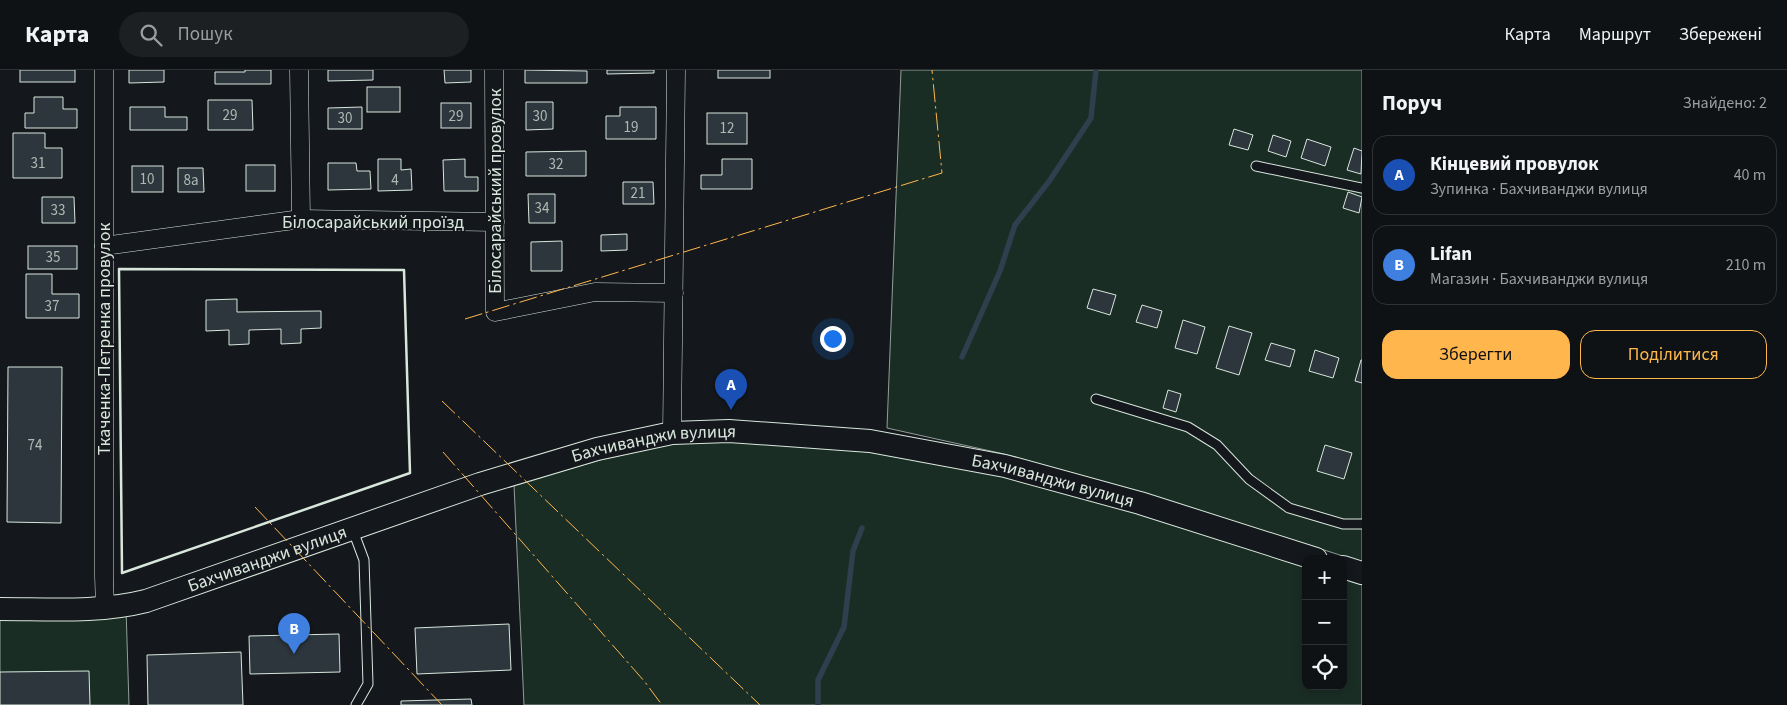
<!DOCTYPE html>
<html lang="uk">
<head>
<meta charset="utf-8">
<style>
  body { margin:0; font-family:"Source Sans 3",sans-serif; background:#1d2022; color:#f1f3f6 }
  .controls { position:absolute; right:15px; bottom:15px; display:grid; overflow:hidden; border-radius:10px; box-shadow:0 2px 8px #0003 }
  .controls button { width:45px; height:45px; display:grid; place-items:center; padding:0; border:0; border-bottom:1px solid #2f3234; background:#0f1215; color:#f1f3f6; font:25px sans-serif }
  .you { position:absolute; left:832px; top:268px; width:18px; height:18px; margin:-12px; border:4px solid #fff; border-radius:50%; background:#1a73e8; box-shadow:0 0 0 8px #1a73e833 }
  .badge { display:grid; place-items:center; width:32px; height:32px; border-radius:50%; background:#ffb74d; color:#fff; font-size:16px; font-weight:700 }
  .pin { position:absolute; translate:-50% -41px; filter:drop-shadow(0 1px 2px #0008) }
  .pin::after { content:''; position:absolute; top:26px; width:18px; height:15px; background:inherit; clip-path:polygon(0 0,100% 0,50% 100%) }
  .list { margin:0; padding:0; list-style:none }
  h2 { display:flex; justify-content:space-between; align-items:center; height:65px; margin:0; padding:0 20px; font-size:21px }
  h2 small { font-size:16px; font-weight:400; color:#9b9ea0 }
  .list li { display:grid; grid-template-columns:32px 1fr auto; gap:15px; align-items:center; box-sizing:border-box; height:80px; margin:0 10px 10px; padding:0 10px; border:1px solid #2f3234; border-radius:15px }
  .list b { display:block; font-size:19px; white-space:nowrap }
  .list p { margin:0; font-size:16px; white-space:nowrap; color:#9b9ea0 }
  .list em { font-size:16px; font-style:normal; color:#9b9ea0 }
  .actions { display:flex; gap:10px; padding:15px 20px }
  .actions a { flex:1; padding:11px 0; border:1px solid #ffb74d; border-radius:15px; text-align:center; font-size:18px; color:#ffb74d }
  .actions .main { background:#ffb74d; color:#111 }
  .icon { flex:none; width:28px; height:28px; fill:none; stroke:currentColor; stroke-width:2; stroke-linecap:round; stroke-linejoin:round }
  .map { position:relative; flex:none; width:1362px; height:635px; overflow:hidden }
  header { display:flex; align-items:center; gap:30px; box-sizing:border-box; height:70px; padding:0 25px; background:#0f1215; border-bottom:1px solid #2f3234 }
  header strong { font-size:24px }
  nav { display:flex; gap:28px; margin-inline-start:auto; font-size:18px }
  .search { width:350px; height:45px; background:#1d2022; display:flex; align-items:center; gap:12px; box-sizing:border-box; padding:0 18px; border-radius:28px; color:#9b9ea0; font-size:19px }
  main { display:flex }
  aside { flex:1; background:#0f1215 }
  .map>svg:first-child { display:block }
  .green { fill:#1a2d24; stroke:#939e99 }
  .lines { fill:none; stroke-linecap:round; stroke-linejoin:round }
  .stream { stroke:#2f3f4d; stroke-width:5.5 }
  .building { fill:#2c363c; stroke:#d8e6dc }
  .service-casing { stroke:#d8e6dc; stroke-width:11 }
  .minor-casing { stroke:#d8e6dc; stroke-width:19 }
  .tertiary-casing { stroke:#d8e6dc; stroke-width:24 }
  .service { stroke:#14181c; stroke-width:9 }
  .minor { stroke:#14181c; stroke-width:18 }
  .tertiary { stroke:#14181c; stroke-width:22 }
  .wall { stroke:#d8e6dc; stroke-width:2.5 }
  .power { stroke:#ffb74d; stroke-width:1; stroke-dasharray:18 4 2.5 4; stroke-linecap:butt }
  .labels { text-anchor:middle; dominant-baseline:central; stroke-width:4; stroke-linejoin:round; paint-order:stroke }
  .number-label { font-size:15px; fill:#adbab4 }
  .street-label { font-size:18px; fill:#d8e6dc; stroke:#14181c }
</style>
</head>
<body>
<header>
<strong>Карта</strong>
<div class="search"><svg class="icon" aria-label="search" viewBox="0 0 24 24"><circle cx="10" cy="10" r="6"/><path d="M15 15l6 6"/></svg>Пошук</div>
<nav><a>Карта</a><a>Маршрут</a><a>Збережені</a></nav>
</header>
<main>
<div class="map">
<svg width="1362" height="635" viewBox="0 0 1362 635">
  <rect width="100%" height="100%" fill="#14181c"/>
  <g class="green">
    <path d="M 901,0 L 1362,0 L 1362,492 L 1144,423 L 1004,384 L 887,358 Z"/>
    <path d="M 732,371 L 869,382 L 1002,406 L 1140,444 L 1306,497 L 1306,616 L 1343,616 L 1343,509 L 1362,515 L 1362,635 L 524,635 L 514,415 L 600,390 L 672,374 Z"/>
    <path d="M 126,538 L 129,635 L 0,635 L 0,550 Z"/>
  </g>
  <g class="lines">
    <g class="stream">
      <path d="M 962,287 L 1000,201 L 1015,155 L 1050,110 L 1091,48 L 1096,0"/>
      <path d="M 818,635 L 818,610 L 844,557 L 853,481 L 862,458"/>
    </g>
  </g>
  <g class="building">
    <rect x="20" y="0" width="55" height="12"/>
    <path d="M 129,0 L 164,0 L 164,12 L 129,13 Z"/>
    <path d="M 245,0 L 271,0 L 271,14 L 215,14 L 215,2 L 245,2 Z"/>
    <path d="M 328,0 L 373,0 L 373,10 L 328,11 Z"/>
    <path d="M 444,0 L 471,0 L 471,12 L 445,13 Z"/>
    <path d="M 525,0 L 587,1 L 587,13 L 525,13 Z"/>
    <path d="M 607,0 L 654,0 L 654,3 L 607,4 Z"/>
    <rect x="718" y="0" width="52" height="8"/>
    <rect x="367" y="17" width="33" height="25"/>
    <path d="M 34,27 L 63,27 L 63,39 L 77,39 L 77,58 L 25,58 L 25,43 L 34,43 Z"/>
    <path d="M 208,30 L 252,30 L 253,60 L 208,60 Z"/>
    <path d="M 526,32 L 553,32 L 553,59 L 526,60 Z"/>
    <rect x="441" y="33" width="30" height="25"/>
    <path d="M 130,37 L 165,37 L 165,47 L 187,47 L 187,60 L 130,60 Z"/>
    <path d="M 362,37 L 362,59 L 328,59 L 328,38 Z"/>
    <path d="M 620,37 L 656,37 L 656,69 L 606,69 L 606,46 L 620,46 Z"/>
    <rect x="707" y="43" width="40" height="31"/>
    <path d="M 1234,59 L 1253,65 L 1248,80 L 1229,75 Z"/>
    <path d="M 13,63 L 45,63 L 45,78 L 62,78 L 62,108 L 13,108 Z"/>
    <path d="M 1273,65 L 1291,71 L 1286,87 L 1268,81 Z"/>
    <path d="M 1307,69 L 1331,77 L 1325,96 L 1301,88 Z"/>
    <path d="M 1354,78 L 1362,81 L 1361,104 L 1347,100 Z"/>
    <path d="M 586,81 L 586,106 L 526,106 L 526,82 Z"/>
    <path d="M 378,89 L 401,89 L 401,100 L 411,99 L 412,120 L 378,121 Z"/>
    <path d="M 465,89 L 465,107 L 478,107 L 478,121 L 444,121 L 443,90 Z"/>
    <path d="M 722,89 L 752,89 L 752,119 L 701,119 L 701,105 L 722,105 Z"/>
    <path d="M 328,93 L 356,93 L 357,101 L 370,101 L 371,119 L 328,120 Z"/>
    <rect x="246" y="95" width="29" height="26"/>
    <rect x="132" y="96" width="31" height="26"/>
    <path d="M 178,98 L 203,98 L 204,122 L 178,122 Z"/>
    <path d="M 623,112 L 653,112 L 654,134 L 623,134 Z"/>
    <path d="M 1348,122 L 1362,127 L 1359,143 L 1343,138 Z"/>
    <path d="M 528,124 L 555,124 L 555,153 L 529,153 Z"/>
    <path d="M 42,127 L 74,127 L 75,153 L 42,153 Z"/>
    <path d="M 627,164 L 627,180 L 601,181 L 601,165 Z"/>
    <path d="M 562,171 L 562,201 L 531,201 L 531,172 Z"/>
    <rect x="28" y="176" width="49" height="23"/>
    <path d="M 26,204 L 52,204 L 52,224 L 79,224 L 79,248 L 26,248 Z"/>
    <path d="M 1093,219 L 1116,225 L 1110,245 L 1087,238 Z"/>
    <path d="M 237,229 L 237,242 L 321,241 L 321,258 L 301,259 L 301,273 L 281,274 L 281,259 L 249,260 L 249,274 L 229,275 L 229,260 L 206,261 L 206,230 Z"/>
    <path d="M 1142,235 L 1162,241 L 1157,258 L 1136,252 Z"/>
    <path d="M 1183,250 L 1205,257 L 1197,284 L 1175,278 Z"/>
    <path d="M 1229,256 L 1252,263 L 1239,305 L 1216,298 Z"/>
    <path d="M 1271,273 L 1295,280 L 1290,297 L 1265,290 Z"/>
    <path d="M 1315,280 L 1339,288 L 1333,308 L 1309,301 Z"/>
    <path d="M 1361,290 L 1362,290 L 1362,313 L 1355,311 Z"/>
    <path d="M 8,297 L 62,297 L 61,453 L 7,452 Z"/>
    <path d="M 1168,320 L 1181,324 L 1176,342 L 1163,338 Z"/>
    <path d="M 1325,375 L 1352,383 L 1344,409 L 1317,401 Z"/>
    <path d="M 509,554 L 511,600 L 417,604 L 415,558 Z"/>
    <path d="M 339,564 L 340,602 L 250,604 L 249,566 Z"/>
    <path d="M 241,582 L 243,635 L 148,635 L 147,585 Z"/>
    <path d="M 89,601 L 90,635 L 0,635 L 0,602 Z"/>
    <path d="M 471,629 L 472,635 L 401,635 L 401,631 Z"/>
  </g>
  <g class="lines">
    <defs>
      <g id="service">
        <path d="M 1256,96 L 1362,118"/>
        <path d="M 1096,329 L 1188,357 L 1217,375 L 1249,409 L 1289,438 L 1343,454 L 1362,454"/>
        <path d="M 352,458 L 364,490 L 368,614 L 356,635"/>
      </g>
      <g id="minor">
        <path d="M 104,0 L 104,506 L 105,539"/>
        <path d="M 299,0 L 301,149"/>
        <path d="M 494,0 L 495,242 L 595,222 L 674,223"/>
        <path d="M 104,176 L 301,149 L 495,152"/>
        <path d="M 672,363 L 676,0"/>
      </g>
      <g id="tertiary">
        <path d="M 1343,497 L 1362,503"/>
        <path id="s1" d="M 0,539 C 49,539 98,543 146,531 L 480,414 L 597,379 L 672,363 L 729,361 L 870,371 L 1005,396 L 1140,433 L 1316,489"/>
      </g>
    </defs>
    <use href="#service" class="service-casing"/>
    <use href="#minor" class="minor-casing"/>
    <use href="#tertiary" class="tertiary-casing"/>
    <use href="#service" class="service"/>
    <use href="#minor" class="minor"/>
    <use href="#tertiary" class="tertiary"/>
    <path class="wall" d="M 119,199 L 404,200 L 410,403 L 122,503 Z"/>
    <g class="power">
      <path d="M 465,249 L 942,103 L 932,0"/>
      <path d="M 442,331 L 760,635"/>
      <path d="M 443,382 L 645,612 L 662,635"/>
      <path d="M 255,437 L 442,635"/>
    </g>
  </g>
  <g class="labels">
    <g class="number-label">
      <text x="230" y="45">29</text>
      <text x="456" y="46">29</text>
      <text x="540" y="46">30</text>
      <text x="345" y="48">30</text>
      <text x="631" y="57">19</text>
      <text x="727" y="58">12</text>
      <text x="38" y="93">31</text>
      <text x="556" y="94">32</text>
      <text x="147" y="109">10</text>
      <text x="191" y="110">8а</text>
      <text x="395" y="110">4</text>
      <text x="638" y="123">21</text>
      <text x="542" y="138">34</text>
      <text x="58" y="140">33</text>
      <text x="53" y="187">35</text>
      <text x="52" y="236">37</text>
      <text x="35" y="375">74</text>
    </g>
    <g class="street-label">
      <text transform="translate(495 121) rotate(-90)">Білосарайський провулок</text>
      <text x="373" y="152">Білосарайський проїзд</text>
      <text transform="translate(104 269) rotate(-90)">Ткаченка-Петренка провулок</text>
      <text stroke="none"><textPath href="#s1" startOffset="680">Бахчиванджи вулиця</textPath></text>
      <text stroke="none"><textPath href="#s1" startOffset="1085">Бахчиванджи вулиця</textPath></text>
      <text stroke="none"><textPath href="#s1" startOffset="275">Бахчиванджи вулиця</textPath></text>
    </g>
  </g>
</svg>
<div class="controls">
<button>+</button>
<button>−</button>
<button><svg class="icon" aria-label="locate" viewBox="0 0 24 24"><circle cx="12" cy="12" r="6"/><path d="M12 2v4M12 18v4M2 12h4M18 12h4"/></svg></button>
</div>
<div class="you"></div>
<div class="pin badge" style="left:731px;top:340px;background:#1a4fb4">A</div>
<div class="pin badge" style="left:294px;top:584px;background:#3f7fe0">B</div>
</div>
<aside>
<h2>Поруч<small>Знайдено: 2</small></h2>
<ul class="list">
<li><span class="badge" style="background:#1a4fb4">A</span><div><b>Кінцевий провулок</b><p>Зупинка · Бахчиванджи вулиця</p></div><em>40 m</em></li>
<li><span class="badge" style="background:#3f7fe0">B</span><div><b>Lifan</b><p>Магазин · Бахчиванджи вулиця</p></div><em>210 m</em></li>
</ul>
<div class="actions"><a class="main">Зберегти</a><a>Поділитися</a></div>
</aside>
</main>
</body>
</html>
